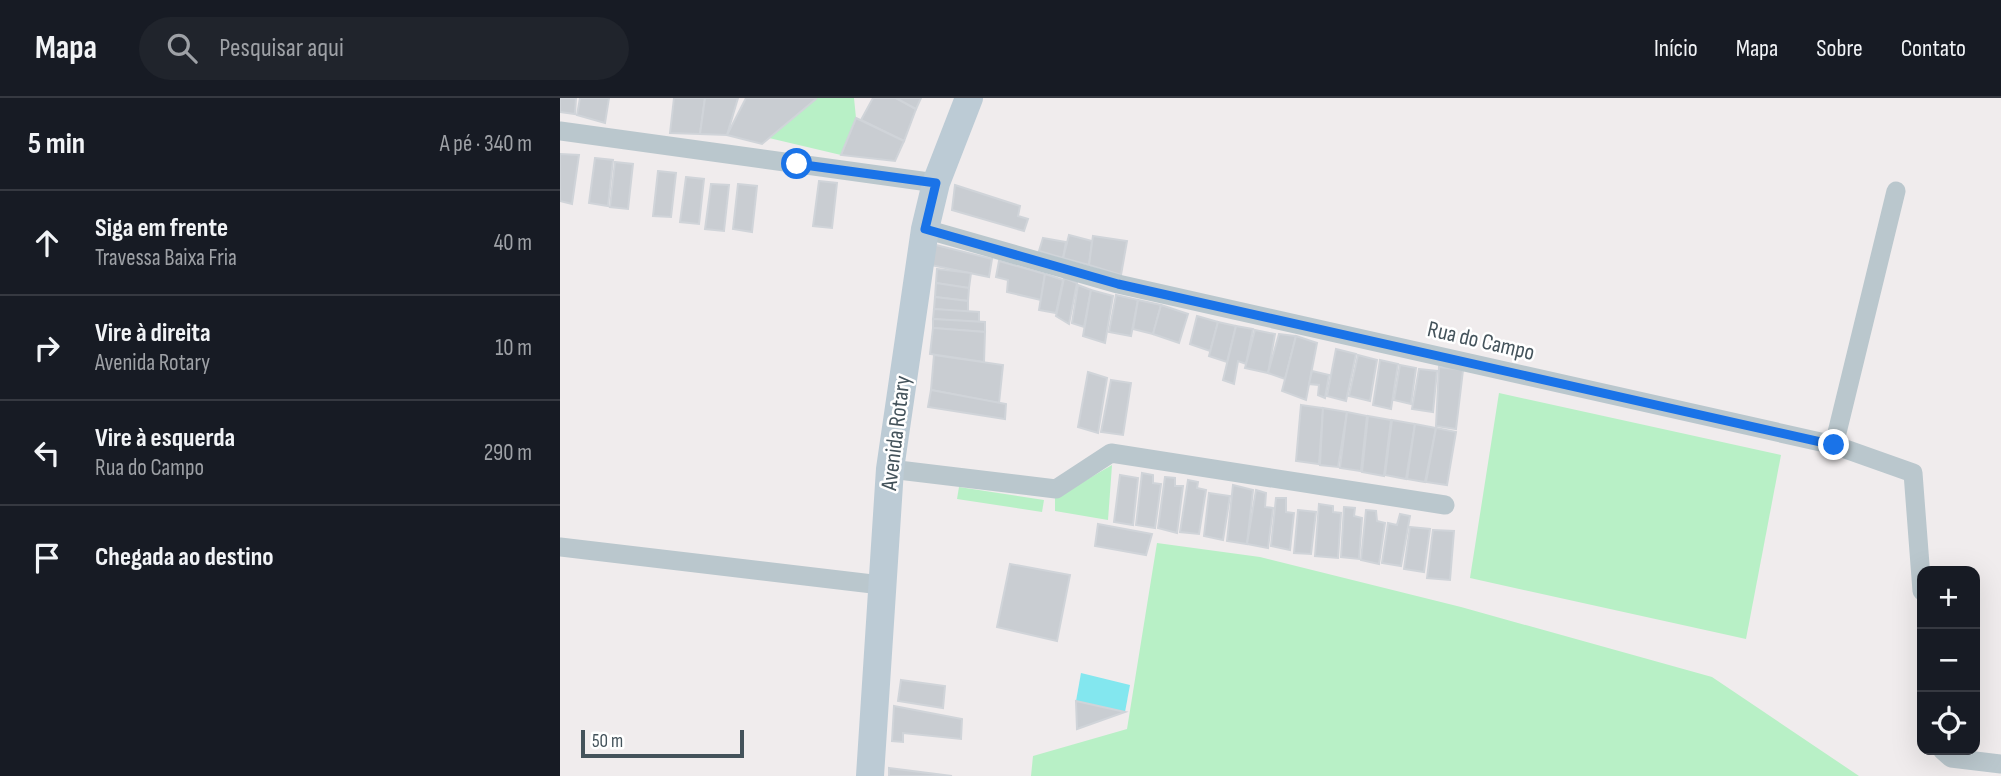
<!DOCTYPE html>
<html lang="pt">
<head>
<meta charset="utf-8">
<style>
  body { margin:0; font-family:"Sofia Sans Condensed",sans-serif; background:#20242c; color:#f1f3f6 }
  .controls { position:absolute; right:21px; bottom:21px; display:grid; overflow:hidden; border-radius:14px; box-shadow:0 7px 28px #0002 }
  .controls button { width:63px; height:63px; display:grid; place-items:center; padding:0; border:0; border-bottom:2px solid #363941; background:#171b24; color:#f1f3f6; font:35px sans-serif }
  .scale { position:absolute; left:21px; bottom:18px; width:163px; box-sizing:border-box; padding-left:7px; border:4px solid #44535b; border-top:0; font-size:19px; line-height:24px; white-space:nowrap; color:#44535b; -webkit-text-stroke:5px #fff; paint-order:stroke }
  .stop { position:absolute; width:21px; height:21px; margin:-16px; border:5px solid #1a73e8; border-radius:50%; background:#fff }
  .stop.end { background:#1a73e8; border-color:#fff; box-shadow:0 2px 7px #0008 }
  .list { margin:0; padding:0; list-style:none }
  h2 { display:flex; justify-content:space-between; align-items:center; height:91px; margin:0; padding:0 28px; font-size:30px }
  h2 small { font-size:23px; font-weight:400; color:#9ea1a6 }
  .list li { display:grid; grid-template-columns:46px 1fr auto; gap:21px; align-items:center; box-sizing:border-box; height:105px; padding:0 28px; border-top:2px solid #363941 }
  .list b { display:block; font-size:26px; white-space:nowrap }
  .list p { margin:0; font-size:23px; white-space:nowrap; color:#9ea1a6 }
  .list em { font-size:23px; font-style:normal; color:#9ea1a6 }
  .icon { flex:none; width:38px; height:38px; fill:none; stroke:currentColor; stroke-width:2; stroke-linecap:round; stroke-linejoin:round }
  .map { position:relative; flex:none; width:1441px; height:678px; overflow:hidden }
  header { display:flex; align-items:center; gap:42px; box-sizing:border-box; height:98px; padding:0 35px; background:#171b24; border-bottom:2px solid #363941 }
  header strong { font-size:33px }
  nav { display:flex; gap:38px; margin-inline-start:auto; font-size:24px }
  .search { width:490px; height:63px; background:#20242c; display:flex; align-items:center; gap:18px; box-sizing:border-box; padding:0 24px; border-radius:38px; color:#9ea1a6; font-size:26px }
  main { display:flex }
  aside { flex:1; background:#171b24 }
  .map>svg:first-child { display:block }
  .green { fill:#b8f0c6 }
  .water { fill:#83e7ef }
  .building { fill:#c9cdd2; stroke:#d0d4d9; stroke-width:2 }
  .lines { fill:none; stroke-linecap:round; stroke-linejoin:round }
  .street { stroke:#bac7cd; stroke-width:19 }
  .secondary { stroke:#bccbd5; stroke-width:28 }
  .route { stroke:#1a73e8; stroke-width:9 }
  .labels { text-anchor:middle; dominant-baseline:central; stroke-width:5; stroke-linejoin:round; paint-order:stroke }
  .street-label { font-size:23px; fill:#44535b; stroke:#fff }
</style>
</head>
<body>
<header>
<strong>Mapa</strong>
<div class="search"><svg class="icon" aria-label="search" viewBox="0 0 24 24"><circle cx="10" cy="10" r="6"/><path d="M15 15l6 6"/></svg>Pesquisar aqui</div>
<nav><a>Início</a><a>Mapa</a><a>Sobre</a><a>Contato</a></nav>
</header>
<main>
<aside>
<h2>5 min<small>A pé · 340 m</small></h2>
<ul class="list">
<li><svg class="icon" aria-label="ahead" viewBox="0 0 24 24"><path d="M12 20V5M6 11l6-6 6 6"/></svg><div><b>Siga em frente</b><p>Travessa Baixa Fria</p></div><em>40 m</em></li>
<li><svg class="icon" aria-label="right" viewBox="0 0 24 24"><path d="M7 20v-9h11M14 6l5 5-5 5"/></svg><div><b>Vire à direita</b><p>Avenida Rotary</p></div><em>10 m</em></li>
<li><svg class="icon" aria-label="left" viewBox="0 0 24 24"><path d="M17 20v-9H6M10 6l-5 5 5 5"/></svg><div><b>Vire à esquerda</b><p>Rua do Campo</p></div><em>290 m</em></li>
<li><svg class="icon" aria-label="arrive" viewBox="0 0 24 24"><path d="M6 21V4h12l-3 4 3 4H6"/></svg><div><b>Chegada ao destino</b></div></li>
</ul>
</aside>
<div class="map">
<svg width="1441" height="678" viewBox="0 0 1441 678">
  <rect width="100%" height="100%" fill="#f0eced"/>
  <g class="green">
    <path d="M 255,0 L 294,0 L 296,20 L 281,57 L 209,40 Z"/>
    <path d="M 939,295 L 1221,357 L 1186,541 L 910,480 Z"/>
    <path d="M 552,367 L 548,422 L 495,413 L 495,400 Z"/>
    <path d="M 399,389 L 484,402 L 482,414 L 397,401 Z"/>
    <path d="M 597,445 L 700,459 L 901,509 L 1152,579 L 1299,678 L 471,678 L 473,658 L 567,631 Z"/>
  </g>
  <path class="water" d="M 521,575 L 570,587 L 565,614 L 516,603 Z"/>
  <g class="building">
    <path d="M 0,0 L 16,0 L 15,16 L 0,14 Z"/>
    <path d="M 20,0 L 49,0 L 45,25 L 17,17 Z"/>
    <path d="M 114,0 L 145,0 L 140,36 L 110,35 Z"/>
    <path d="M 145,0 L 178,0 L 167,37 L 140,36 Z"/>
    <path d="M 186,0 L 255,0 L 256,1 L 202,46 L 167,37 Z"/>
    <path d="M 313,0 L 336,0 L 356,11 L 344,43 L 301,22 Z"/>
    <path d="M 336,0 L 361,0 L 356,11 Z"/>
    <path d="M 296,20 L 344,43 L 335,63 L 281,57 Z"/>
    <path d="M 0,56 L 19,57 L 12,106 L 0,103 Z"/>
    <path d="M 35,60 L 53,62 L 48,108 L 29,105 Z"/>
    <path d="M 55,64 L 73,66 L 68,111 L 50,109 Z"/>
    <path d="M 98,73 L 116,75 L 111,119 L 93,118 Z"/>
    <path d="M 126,79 L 144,81 L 139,126 L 120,124 Z"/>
    <path d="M 259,83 L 277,85 L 272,130 L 253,128 Z"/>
    <path d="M 151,86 L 169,87 L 164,133 L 145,131 Z"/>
    <path d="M 178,86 L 197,88 L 192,134 L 173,131 Z"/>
    <path d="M 395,87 L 460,108 L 458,118 L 468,121 L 464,133 L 392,112 Z"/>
    <path d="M 509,137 L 532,143 L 529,167 L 503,160 Z"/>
    <path d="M 533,138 L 567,143 L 561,177 L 529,167 Z"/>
    <path d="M 483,140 L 506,144 L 503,160 L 479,153 Z"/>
    <path d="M 368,145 L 432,161 L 429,179 L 366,166 Z"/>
    <path d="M 439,163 L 485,176 L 481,202 L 447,194 L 448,182 L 436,179 Z"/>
    <path d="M 377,171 L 411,175 L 409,190 L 376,185 Z"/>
    <path d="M 485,176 L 503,182 L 496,215 L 479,212 Z"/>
    <path d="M 504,180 L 517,185 L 509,226 L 496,218 Z"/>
    <path d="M 376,185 L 409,190 L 408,203 L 375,199 Z"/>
    <path d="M 518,187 L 531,192 L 524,229 L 512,225 Z"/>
    <path d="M 531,192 L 553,198 L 545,245 L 523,238 Z"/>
    <path d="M 556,197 L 578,202 L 571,238 L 549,234 Z"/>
    <path d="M 375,199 L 408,203 L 408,214 L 374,211 Z"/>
    <path d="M 578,202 L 601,207 L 593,236 L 573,231 Z"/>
    <path d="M 601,207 L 628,216 L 619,245 L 593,236 Z"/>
    <path d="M 374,211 L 419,214 L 419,224 L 373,221 Z"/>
    <path d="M 637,218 L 658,224 L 650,253 L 630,246 Z"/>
    <path d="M 373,221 L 425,224 L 425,234 L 373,230 Z"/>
    <path d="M 658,224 L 676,228 L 667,264 L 649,258 Z"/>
    <path d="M 676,228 L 693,231 L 686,266 L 678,263 L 674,286 L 663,282 Z"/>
    <path d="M 373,230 L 425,234 L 424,264 L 370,256 Z"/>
    <path d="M 695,232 L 715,236 L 708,275 L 685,270 Z"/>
    <path d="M 719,236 L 736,238 L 725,281 L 708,275 Z"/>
    <path d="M 736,238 L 757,245 L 746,302 L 722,293 Z"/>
    <path d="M 776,251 L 796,256 L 786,303 L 767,298 Z"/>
    <path d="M 374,257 L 443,267 L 439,305 L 371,292 Z"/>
    <path d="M 798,257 L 817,262 L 810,303 L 789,298 Z"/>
    <path d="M 820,262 L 838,266 L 831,311 L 813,307 Z"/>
    <path d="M 840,267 L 856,270 L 851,306 L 834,302 Z"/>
    <path d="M 879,269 L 903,272 L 896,331 L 876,328 Z"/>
    <path d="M 859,271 L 877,273 L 873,314 L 852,311 Z"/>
    <path d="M 752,273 L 769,277 L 765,300 L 758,297 L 759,287 L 749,286 Z"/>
    <path d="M 528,274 L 547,280 L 538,335 L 518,329 Z"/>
    <path d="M 551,282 L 571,285 L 563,337 L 541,334 Z"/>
    <path d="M 371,292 L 446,306 L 445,321 L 368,309 Z"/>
    <path d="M 741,307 L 763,310 L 759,366 L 736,363 Z"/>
    <path d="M 763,310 L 787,314 L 778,369 L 760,367 Z"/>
    <path d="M 787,314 L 807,318 L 801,373 L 780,370 Z"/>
    <path d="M 808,318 L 831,322 L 824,378 L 802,374 Z"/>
    <path d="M 832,322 L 855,326 L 846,381 L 825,377 Z"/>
    <path d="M 855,326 L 876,330 L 865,384 L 847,381 Z"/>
    <path d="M 876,330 L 896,334 L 887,387 L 866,384 Z"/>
    <path d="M 582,375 L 593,377 L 593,385 L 601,386 L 595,430 L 576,427 Z"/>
    <path d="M 560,377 L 578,380 L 573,427 L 554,424 Z"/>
    <path d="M 605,379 L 615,380 L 615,388 L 623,388 L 617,435 L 598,430 Z"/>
    <path d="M 628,382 L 638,384 L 637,390 L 646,392 L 639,436 L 620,434 Z"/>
    <path d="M 673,387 L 693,392 L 687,446 L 667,443 Z"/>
    <path d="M 696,392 L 706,395 L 705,409 L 713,410 L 708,450 L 687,446 Z"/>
    <path d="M 649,395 L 670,398 L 663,442 L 644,438 Z"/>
    <path d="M 716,400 L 726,400 L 726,414 L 734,415 L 730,452 L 711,448 Z"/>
    <path d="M 759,406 L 773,408 L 773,414 L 781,415 L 778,460 L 755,458 Z"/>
    <path d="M 784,409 L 795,410 L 794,418 L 802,420 L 799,461 L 781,459 Z"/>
    <path d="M 738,412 L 756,414 L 751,456 L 734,455 Z"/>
    <path d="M 806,412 L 816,413 L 817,423 L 825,425 L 819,466 L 801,462 Z"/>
    <path d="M 840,416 L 850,418 L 841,468 L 822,465 L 828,425 L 837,427 Z"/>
    <path d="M 538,426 L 592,436 L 586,457 L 535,448 Z"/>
    <path d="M 850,429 L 870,431 L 864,474 L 844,471 Z"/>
    <path d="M 873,432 L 894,433 L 890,482 L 867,480 Z"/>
    <path d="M 450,466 L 510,477 L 497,543 L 437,529 Z"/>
    <path d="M 341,582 L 385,588 L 383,610 L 338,603 Z"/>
    <path d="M 516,603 L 565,614 L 517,631 Z"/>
    <path d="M 334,608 L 402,621 L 401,641 L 343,635 L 343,644 L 332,643 Z"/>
    <path d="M 329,670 L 392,678 L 329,678 Z"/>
  </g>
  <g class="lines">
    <g class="street">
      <path d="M 0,33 L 376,85"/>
      <path d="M 365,131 L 558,186 L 1274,347 L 1353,375 L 1362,493"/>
      <path d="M 1274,347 L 1336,93"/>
      <path d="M 330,371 L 496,391 L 551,355 L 885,407"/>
      <path d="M 0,449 L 321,487"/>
      <path d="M 1382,652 L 1391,660 L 1441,666"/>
    </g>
    <path class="secondary" d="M 310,678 L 330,371 L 365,131 L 376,85 L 409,0"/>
  </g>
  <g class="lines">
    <path class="route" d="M 237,66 L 376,85 L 365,131 L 558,186 L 1274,347"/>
  </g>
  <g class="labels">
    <g class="street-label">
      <text transform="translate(921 243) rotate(13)">Rua do Campo</text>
      <text transform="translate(336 335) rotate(-83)">Avenida Rotary</text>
    </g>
  </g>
</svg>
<div class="controls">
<button>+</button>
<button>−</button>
<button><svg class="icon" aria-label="locate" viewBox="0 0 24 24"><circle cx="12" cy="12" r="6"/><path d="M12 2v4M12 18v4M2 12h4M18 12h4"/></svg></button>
</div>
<div class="scale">50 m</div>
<div class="stop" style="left:237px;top:66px"></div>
<div class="stop end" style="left:1274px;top:347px"></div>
</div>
</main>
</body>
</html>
